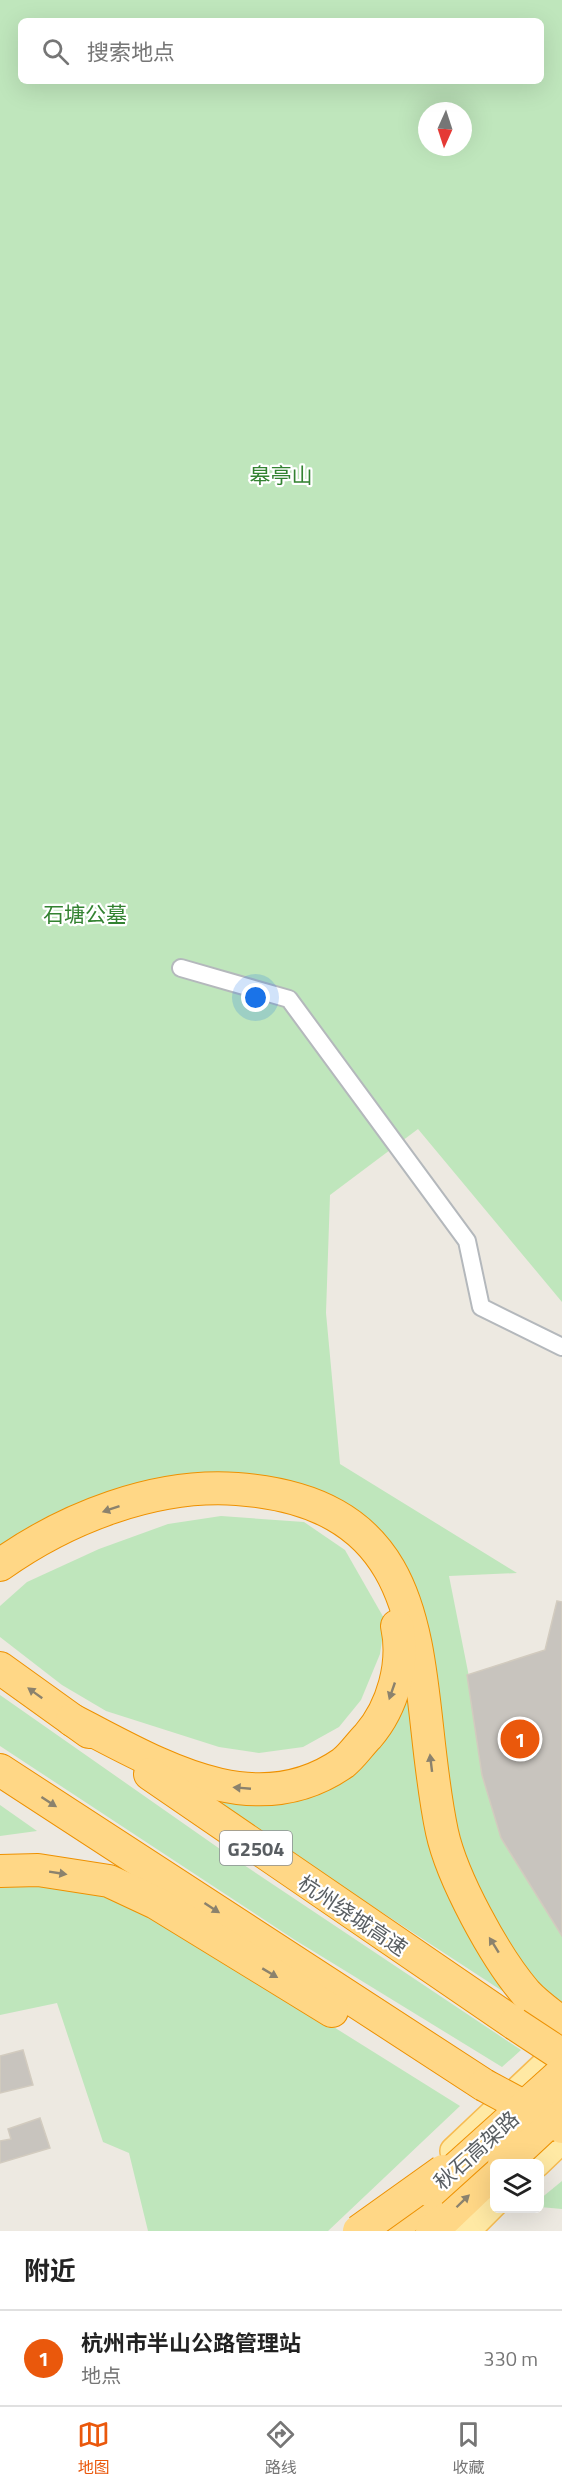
<!DOCTYPE html>
<html lang="zh">
<head>
<meta charset="utf-8">
<style>
  body { margin:0; font-family:"Titillium Web","Noto Sans SC",sans-serif; background:#f6f6f6; color:#222 }
  .controls { position:absolute; right:18px; bottom:18px; display:grid; overflow:hidden; border-radius:9px; box-shadow:0 6px 24px #0002 }
  .controls button { width:54px; height:54px; display:grid; place-items:center; padding:0; border:0; border-bottom:2px solid #e0e0e0; background:#fff; color:#222; font:30px sans-serif }
  .compass { position:absolute; left:418px; top:102px; width:54px; height:54px; border-radius:50%; background:#fff; box-shadow:0 6px 24px #0002; rotate:183deg }
  .you { position:absolute; left:256px; top:998px; width:21px; height:21px; margin:-15px; border:4px solid #fff; border-radius:50%; background:#1a73e8; box-shadow:0 0 0 9px #1a73e833 }
  .badge { display:grid; place-items:center; width:39px; height:39px; border-radius:50%; background:#ea580c; color:#fff; font-size:20px; font-weight:700 }
  .pin { position:absolute; translate:-50% -50%; border:3px solid #fff; box-shadow:0 2px 6px #0006 }
  .list { margin:0; padding:0; list-style:none }
  h2 { display:flex; justify-content:space-between; align-items:center; height:78px; margin:0; padding:0 24px; font-size:26px }
  h2 small { font-size:20px; font-weight:400; color:#767676 }
  .list li { display:grid; grid-template-columns:39px 1fr auto; gap:18px; align-items:center; box-sizing:border-box; height:96px; padding:0 24px; border-top:2px solid #e0e0e0 }
  .list b { display:block; font-size:22px; white-space:nowrap }
  .list p { margin:0; font-size:20px; white-space:nowrap; color:#767676 }
  .list em { font-size:20px; font-style:normal; color:#767676 }
  .icon { flex:none; width:33px; height:33px; fill:none; stroke:currentColor; stroke-width:2; stroke-linecap:round; stroke-linejoin:round }
  .map { position:relative; flex:none; width:562px; height:2231px; overflow:hidden }
  .search { position:absolute; background:#fff; box-shadow:0 6px 24px #0002; left:18px; right:18px; top:18px; height:66px; display:flex; align-items:center; gap:15px; box-sizing:border-box; padding:0 21px; border-radius:9px; color:#767676; font-size:22px }
  .sheet { height:174px; background:#fff }
  nav { display:flex; justify-content:space-around; align-items:center; box-sizing:border-box; height:84px; border-top:2px solid #e0e0e0; background:#fff; font-size:16px; color:#767676 }
  nav a { display:grid; justify-items:center; gap:3px }
  nav .on { color:#ea580c }
  .map>svg:first-child { display:block }
  .green { fill:#bfe6bc; fill-rule:evenodd }
  .building { fill:#c8c4be; stroke:#d2cbbf; stroke-width:1.5 }
  .lines { fill:none; stroke-linecap:round; stroke-linejoin:round }
  .street-casing { stroke:#b4b8bc; stroke-width:20 }
  .primary-casing { stroke:#f6bb51; stroke-width:30 }
  .highway-casing { stroke:#ee9100; stroke-width:34 }
  .street { stroke:#fff; stroke-width:16 }
  .primary { stroke:#ffe9a4; stroke-width:27 }
  .highway { stroke:#ffd786; stroke-width:32 }
  .highway-bridge-casing { stroke:#ee9100; stroke-width:34; stroke-linecap:butt }
  .highway-bridge { stroke:#ffd786; stroke-width:32 }
  .oneway { fill:#8b826d }
  .labels { text-anchor:middle; dominant-baseline:central; stroke-width:4.5; stroke-linejoin:round; paint-order:stroke }
  .shield { fill:#fff; stroke:#8b8e91; stroke-width:1.5 }
  .shield-label { font-size:20px; font-weight:bold; fill:#595e62 }
  .park-label { font-size:21px; fill:#338231; stroke:#fff }
  .street-label { font-size:21px; fill:#595e62; stroke:#fff }
</style>
</head>
<body>
<div class="map">
<svg width="562" height="2231" viewBox="0 0 562 2231">
  <rect width="100%" height="100%" fill="#ede9e1"/>
  <g class="green">
    <path d="M 0,0 L 562,0 L 562,1302 L 418,1129 L 330,1195 L 326,1313 L 340,1464 L 517,1573 L 449,1576 L 501,1838 L 562,1936 L 562,2008 L 537,1983 L 507,1946 L 467,1863 L 443,1770 L 426,1622 L 404,1567 L 376,1530 L 334,1499 L 281,1479 L 199,1476 L 0,1558 ZM 21,21 L 541,21 L 541,81 L 21,81 ZM 427,111 L 463,111 L 463,147 L 427,147 Z"/>
    <path d="M 221,1516 L 304,1522 L 345,1550 L 385,1620 L 380,1654 L 361,1700 L 339,1727 L 303,1747 L 259,1753 L 219,1747 L 106,1711 L 62,1685 L 0,1637 L 0,1606 L 27,1582 L 99,1549 L 168,1524 Z"/>
    <path d="M 413,1664 L 417,1744 L 516,2000 L 198,1792 L 312,1792 Z"/>
    <path d="M 0,1695 L 220,1849 L 521,2050 L 502,2067 L 295,1940 L 0,1746 Z"/>
    <path d="M 0,1805 L 37,1831 L 0,1836 Z"/>
    <path d="M 0,1881 L 129,1899 L 460,2106 L 328,2231 L 148,2231 L 129,2153 L 103,2142 L 57,2003 L 0,2015 Z"/>
    <path d="M 562,2181 L 562,2209 L 540,2207 L 540,2199 Z"/>
  </g>
  <g class="building">
    <path d="M 557,1601 L 562,1602 L 562,1936 L 501,1838 L 482,1775 L 467,1675 L 545,1650 Z"/>
    <path d="M 23,2050 L 33,2085 L 0,2093 L 0,2056 Z"/>
    <path d="M 40,2118 L 50,2148 L 0,2163 L 0,2141 L 11,2139 L 8,2129 Z"/>
  </g>
  <g class="lines">
    <defs>
      <path id="street" d="M 181,968 L 289,999 L 467,1241 L 481,1307 L 562,1347"/>
      <g id="primary">
        <path d="M 454,2151 L 562,2049"/>
        <path d="M 536,2164 L 562,2139"/>
        <path d="M 466,2231 L 494,2203"/>
      </g>
      <g id="highway">
        <path d="M 0,1565 C 66,1518 155,1483 237,1489 C 449,1505 409,1678 442,1832 C 452,1878 495,1957 526,1993 C 536,2004 550,2014 562,2023"/>
        <path d="M 0,1668 L 89,1732"/>
        <path d="M 72,1720 C 155,1762 253,1826 343,1763 C 352,1756 360,1744 368,1736 C 393,1707 405,1663 397,1626"/>
        <path d="M 0,1770 L 484,2085"/>
        <path d="M 150,1774 L 515,2024"/>
        <path d="M 0,1871 L 38,1870 L 109,1881 L 156,1903 L 332,2011"/>
        <path d="M 393,2231 L 431,2191"/>
        <path d="M 432,2231 L 494,2172"/>
      </g>
    </defs>
    <use href="#street" class="street-casing"/>
    <use href="#primary" class="primary-casing"/>
    <use href="#highway" class="highway-casing"/>
    <use href="#street" class="street"/>
    <use href="#primary" class="primary"/>
    <use href="#highway" class="highway"/>
    <defs>
      <g id="highway-bridge">
        <path d="M 515,2024 L 562,2055"/>
        <path d="M 484,2085 L 562,2127"/>
        <path d="M 504,2164 L 562,2110"/>
        <path d="M 431,2191 L 562,2073"/>
        <path d="M 359,2231 L 443,2171"/>
      </g>
    </defs>
    <use href="#highway-bridge" class="highway-bridge-casing"/>
    <use href="#highway-bridge" class="highway-bridge"/>
  </g>
  <defs><path id="oneway-solid" d="M-6-.8H1V-3.2L6.5 0L1 3.2V.8H-6Z" transform="scale(1.5)"/></defs>
  <g class="oneway">
    <use href="#oneway-solid" transform="translate(111 1509) rotate(161)"/>
    <use href="#oneway-solid" transform="translate(392 1691) rotate(109)"/>
    <use href="#oneway-solid" transform="translate(35 1693) rotate(-144)"/>
    <use href="#oneway-solid" transform="translate(431 1763) rotate(-97)"/>
    <use href="#oneway-solid" transform="translate(242 1788) rotate(-175)"/>
    <use href="#oneway-solid" transform="translate(49 1802) rotate(33)"/>
    <use href="#oneway-solid" transform="translate(58 1873) rotate(9)"/>
    <use href="#oneway-solid" transform="translate(212 1908) rotate(33)"/>
    <use href="#oneway-solid" transform="translate(494 1945) rotate(-122)"/>
    <use href="#oneway-solid" transform="translate(270 1973) rotate(31)"/>
    <use href="#oneway-solid" transform="translate(463 2201) rotate(-44)"/>
  </g>
  <g class="labels">
    <rect class="shield" x="220" y="1831" width="72" height="34" rx="4.5"/>
    <g class="shield-label">
      <text x="256" y="1848">G2504</text>
    </g>
    <g class="park-label">
      <text x="281" y="475">皋亭山</text>
      <text x="85" y="914">石塘公墓</text>
    </g>
    <g class="street-label">
      <text transform="translate(353 1915) rotate(34)">杭州绕城高速</text>
      <text transform="translate(476 2150) rotate(-42)">秋石高架路</text>
    </g>
  </g>
</svg>
<div class="controls">
<button><svg class="icon" aria-label="layers" viewBox="0 0 24 24"><path d="M12 4l9 5-9 5-9-5zM3 14l9 5 9-5"/></svg></button>
</div>
<svg class="compass" viewBox="-18 -18 36 36"><path d="M0-13l5 13h-10z" fill="#e53935"/><path d="M0 13l5-13h-10z" fill="#767676"/></svg>
<div class="you"></div>
<div class="pin badge" style="left:520px;top:1739px">1</div>
<div class="search"><svg class="icon" aria-label="search" viewBox="0 0 24 24"><circle cx="10" cy="10" r="6"/><path d="M15 15l6 6"/></svg>搜索地点</div>
</div>
<section class="sheet">
<h2>附近<small></small></h2>
<ul class="list">
<li><span class="badge">1</span><div><b>杭州市半山公路管理站</b><p>地点</p></div><em>330 m</em></li>
</ul>
</section>
<nav>
<a class="on"><svg class="icon" aria-label="map" viewBox="0 0 24 24"><path d="M3 6l6-2 6 2 6-2v14l-6 2-6-2-6 2zM9 4v14M15 6v14"/></svg>地图</a>
<a><svg class="icon" aria-label="directions" viewBox="0 0 24 24"><path d="M12 3l9 9-9 9-9-9zM9 14v-3h6M13 9l2 2-2 2"/></svg>路线</a>
<a><svg class="icon" aria-label="saved" viewBox="0 0 24 24"><path d="M7 4h10v16l-5-4-5 4z"/></svg>收藏</a>
</nav>
</body>
</html>
